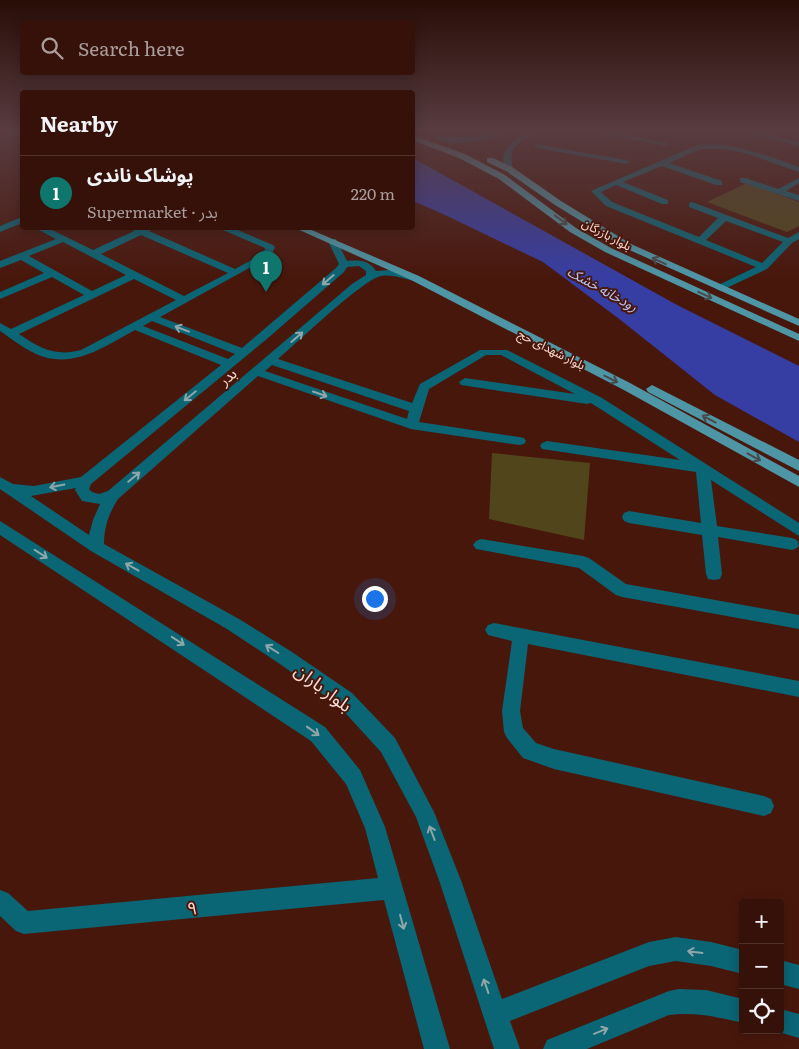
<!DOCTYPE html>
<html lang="en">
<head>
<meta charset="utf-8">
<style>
  body { margin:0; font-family:Literata,"Noto Sans Arabic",serif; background:#411f17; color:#f1f3f6 }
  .controls { position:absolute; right:15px; bottom:15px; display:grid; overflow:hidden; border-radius:5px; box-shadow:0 2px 12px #0003 }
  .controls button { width:45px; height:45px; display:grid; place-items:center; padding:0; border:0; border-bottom:1px solid #50312a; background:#361109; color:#f1f3f6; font:25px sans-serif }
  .you { position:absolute; left:374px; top:598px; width:18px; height:18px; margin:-12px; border:4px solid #fff; border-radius:50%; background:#1a73e8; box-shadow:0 0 0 8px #1a73e833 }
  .badge { display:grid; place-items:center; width:32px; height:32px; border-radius:50%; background:#0f766e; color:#fff; font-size:16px; font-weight:700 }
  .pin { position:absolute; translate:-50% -41px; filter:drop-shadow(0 1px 2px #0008) }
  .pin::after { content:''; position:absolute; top:26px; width:18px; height:15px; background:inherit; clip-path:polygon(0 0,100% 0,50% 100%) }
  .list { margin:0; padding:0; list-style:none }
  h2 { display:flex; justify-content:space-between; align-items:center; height:65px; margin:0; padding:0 20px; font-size:21px }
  h2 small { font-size:16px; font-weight:400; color:#aa9d9c }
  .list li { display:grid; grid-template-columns:32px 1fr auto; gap:15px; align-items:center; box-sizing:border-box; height:75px; padding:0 20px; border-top:1px solid #50312a }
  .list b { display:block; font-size:19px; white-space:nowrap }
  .list p { margin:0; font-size:16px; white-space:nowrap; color:#aa9d9c }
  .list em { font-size:16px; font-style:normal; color:#aa9d9c }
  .icon { flex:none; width:28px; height:28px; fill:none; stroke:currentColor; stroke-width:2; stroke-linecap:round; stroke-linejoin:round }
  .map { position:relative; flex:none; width:799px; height:1049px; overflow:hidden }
  .search { position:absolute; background:#361109; box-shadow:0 2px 12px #0003; left:20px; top:20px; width:395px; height:55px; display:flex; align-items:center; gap:12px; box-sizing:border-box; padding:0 18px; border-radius:5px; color:#aa9d9c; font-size:19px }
  .panel { position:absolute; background:#361109; box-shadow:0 2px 12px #0003; left:20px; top:90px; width:395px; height:140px; border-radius:5px }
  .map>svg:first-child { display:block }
  .green { fill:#51461b }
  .water { fill:#373ea3 }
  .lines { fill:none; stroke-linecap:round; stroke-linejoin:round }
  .minor { fill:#0a6575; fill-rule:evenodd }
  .major { fill:#4e95a5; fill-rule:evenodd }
  .oneway { stroke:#4a4949 }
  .oneway2 { stroke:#90a6a9 }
  .labels { text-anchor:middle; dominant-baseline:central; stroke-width:4; stroke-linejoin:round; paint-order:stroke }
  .far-street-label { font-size:12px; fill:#fddcd4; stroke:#48170c }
  .far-water-label { font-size:14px; font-style:italic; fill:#b7c3f9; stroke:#48170c }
  .street-label { font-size:15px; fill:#fddcd4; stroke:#48170c }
  .near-street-label { font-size:18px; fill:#fddcd4; stroke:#48170c }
</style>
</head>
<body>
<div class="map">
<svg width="799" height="1049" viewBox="0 0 799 1049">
  <rect width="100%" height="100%" fill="#48170c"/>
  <g class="green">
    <path d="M 747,183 L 799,202 L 799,226 L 787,232 L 707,202 Z"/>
    <path d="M 492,453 L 590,463 L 584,540 L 489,519 Z"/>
  </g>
  <path class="water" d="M 413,158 L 677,305 L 799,366 L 799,442 L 715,395 L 618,318 L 543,262 L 443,214 L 413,201 Z"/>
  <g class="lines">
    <g class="minor">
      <path d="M 3,130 L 14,130 L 22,134 L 22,138 Z"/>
      <path d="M 497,130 L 506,130 C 492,142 449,148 434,138 L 438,136 L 480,137 Z"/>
      <path d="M 527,130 L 536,130 C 520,146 507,143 513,169 L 506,171 C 497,150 512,142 527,130 Z"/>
      <path d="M 585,130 L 601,130 L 671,144 L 667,146 Z"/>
      <path d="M 735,130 L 749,130 L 799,142 L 799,146 Z"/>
      <path d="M 535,144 L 626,160 L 630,162 L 626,164 L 538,148 L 535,148 Z"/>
      <path d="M 713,144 C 743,146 771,157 799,167 L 799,172 L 748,154 L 725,149 L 701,149 L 669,163 L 722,181 L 722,185 L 716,185 L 662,166 L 623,182 L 668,200 L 668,204 L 662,204 L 616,185 L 601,192 L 612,202 L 699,237 L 718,218 L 689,207 L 689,203 L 692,202 L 788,238 L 799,232 L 799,239 L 792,243 L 767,269 L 720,291 L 715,288 L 716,286 L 756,267 L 606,206 L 591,191 L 697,145 ZM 726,221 L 783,242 L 762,263 L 706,240 Z"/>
      <path d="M 740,178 L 746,178 L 778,189 L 799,178 L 799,183 L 786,191 L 799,195 L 799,201 L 740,182 Z"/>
      <path d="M 22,217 L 22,223 L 0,232 L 0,226 Z"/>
      <path d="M 38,228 L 48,228 L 93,250 L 134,231 L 130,228 L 152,228 L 149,231 L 235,269 L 264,253 L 265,248 L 223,230 L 222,228 L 233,228 L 273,245 L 275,247 L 271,256 L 160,317 L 242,348 L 336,268 L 339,264 L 328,241 L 330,239 L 336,239 L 347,261 C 359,260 369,260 376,271 L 390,270 L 419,276 L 420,278 L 415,281 C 404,279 392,274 381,276 C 362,280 297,343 278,359 L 412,403 L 420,384 L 480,350 L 507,350 L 602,398 L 799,523 L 799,536 L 711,480 L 717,526 L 792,538 L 797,540 L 799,545 L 797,548 L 792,550 L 718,537 L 722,574 L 720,579 L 714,580 L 708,579 L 706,574 L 702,535 L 629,523 L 624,521 L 622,517 L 624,513 L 629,511 L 701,523 L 696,472 L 542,449 L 540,446 L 542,443 L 547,441 L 680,460 L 591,403 L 587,404 L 461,385 L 459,382 L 465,378 L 575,394 L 501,355 L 486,355 L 429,389 L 419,422 L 519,437 L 524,438 L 526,441 L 524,444 L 519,445 L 411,429 L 258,376 L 118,499 C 109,513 104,527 104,544 L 239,619 L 292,652 L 352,693 L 395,738 L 434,812 L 462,883 L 502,999 L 649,942 L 676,937 L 711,942 L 743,950 L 743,974 L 711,966 L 676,961 L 649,966 L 510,1021 L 520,1049 L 494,1049 L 440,883 L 416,817 L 381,752 L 338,705 L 280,664 L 227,629 L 91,551 L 0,489 L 0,477 L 13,484 L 34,486 L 81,477 L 221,365 L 135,330 C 104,347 72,370 36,354 C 23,348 12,339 0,331 L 0,323 L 11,329 L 84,295 L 52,277 L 0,299 L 0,292 L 44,273 L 21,260 L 0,268 L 0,261 L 56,239 L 39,230 ZM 141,235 L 228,273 L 184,296 L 101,254 ZM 63,242 L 126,275 L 92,291 L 29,256 ZM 359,266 L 366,271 L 366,275 L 352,284 L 108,491 L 99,494 L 92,492 L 89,489 L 91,484 L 268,338 L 344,272 L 347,267 ZM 134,279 L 176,300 L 81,350 C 56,357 39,348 19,334 ZM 152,321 L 235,354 L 228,359 L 143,326 ZM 272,365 L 409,411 L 407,419 L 265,371 ZM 76,488 L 75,490 L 82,501 L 100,504 L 93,520 L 89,535 L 31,496 Z"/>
      <path d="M 0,521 L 325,727 L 360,770 L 385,827 L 450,1049 L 424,1049 L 384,900 L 24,934 L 16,931 L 0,916 L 0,890 L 8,893 L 28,911 L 378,878 L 365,828 L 346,784 L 311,741 L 0,535 Z"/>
      <path d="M 481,539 L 583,556 L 589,558 L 626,584 L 799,615 L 799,629 L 622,597 L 616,595 L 579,568 L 476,549 L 473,545 L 476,541 Z"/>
      <path d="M 494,623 L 799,681 L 799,697 L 528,644 L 520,711 L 523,728 L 536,743 L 554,749 L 764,796 L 771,799 L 774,806 L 771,813 L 764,816 L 554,769 L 523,758 L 507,738 L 504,732 L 502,711 L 512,641 L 488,635 L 485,630 L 488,625 Z"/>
      <path d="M 780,960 L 799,965 L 799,989 L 780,984 Z"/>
      <path d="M 679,989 L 706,990 L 743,999 L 743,1023 C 718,1017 695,1012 669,1015 L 587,1049 L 543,1049 L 547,1040 L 669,991 Z"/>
      <path d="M 780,1009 L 799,1014 L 799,1038 L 772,1030 L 780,1030 Z"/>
    </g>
    <g class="major">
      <path d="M 412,135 L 465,154 L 505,175 L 576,228 L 611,248 L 799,334 L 799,341 L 605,252 L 570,232 L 499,179 L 459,158 L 412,140 Z"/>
      <path d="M 487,158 L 493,158 L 512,167 L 561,201 L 631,244 L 799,319 L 799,326 L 625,248 L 555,205 L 506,171 L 487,162 Z"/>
      <path d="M 295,228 L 307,228 L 419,276 L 630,383 L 799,476 L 799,487 L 622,389 L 411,280 Z"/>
      <path d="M 652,385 L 799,460 L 799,471 L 648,392 L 646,389 Z"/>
    </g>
  </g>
  <defs><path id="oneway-shaft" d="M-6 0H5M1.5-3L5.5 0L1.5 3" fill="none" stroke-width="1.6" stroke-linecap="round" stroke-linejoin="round" transform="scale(1.25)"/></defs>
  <g class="oneway">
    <use href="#oneway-shaft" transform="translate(561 220) rotate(37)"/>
    <use href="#oneway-shaft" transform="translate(659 261) rotate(-155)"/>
    <use href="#oneway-shaft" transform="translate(705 295) rotate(25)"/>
    <use href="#oneway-shaft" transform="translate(611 379) rotate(27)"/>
    <use href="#oneway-shaft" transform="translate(709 419) rotate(-152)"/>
    <use href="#oneway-shaft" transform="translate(754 457) rotate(29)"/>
  </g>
  <g class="oneway2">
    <use href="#oneway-shaft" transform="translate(328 280) rotate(139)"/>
    <use href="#oneway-shaft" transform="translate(182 329) rotate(-159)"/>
    <use href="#oneway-shaft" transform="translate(297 337) rotate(-41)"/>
    <use href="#oneway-shaft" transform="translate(320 394) rotate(19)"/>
    <use href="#oneway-shaft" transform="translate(190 396) rotate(141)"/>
    <use href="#oneway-shaft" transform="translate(134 477) rotate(-40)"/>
    <use href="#oneway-shaft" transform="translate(57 486) rotate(169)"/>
    <use href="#oneway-shaft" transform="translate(41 554) rotate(33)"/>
    <use href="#oneway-shaft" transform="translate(132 567) rotate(-151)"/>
    <use href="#oneway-shaft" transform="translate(178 641) rotate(33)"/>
    <use href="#oneway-shaft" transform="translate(272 649) rotate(-148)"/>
    <use href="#oneway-shaft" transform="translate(313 731) rotate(36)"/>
    <use href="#oneway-shaft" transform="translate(432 833) rotate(-111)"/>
    <use href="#oneway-shaft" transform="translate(402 922) rotate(75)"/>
    <use href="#oneway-shaft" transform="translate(695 952) rotate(-173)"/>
    <use href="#oneway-shaft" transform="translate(486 986) rotate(-109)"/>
    <use href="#oneway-shaft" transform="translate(601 1031) rotate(-22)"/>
  </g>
  <linearGradient id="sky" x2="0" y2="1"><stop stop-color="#280d07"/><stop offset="0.47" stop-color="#583c40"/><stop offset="1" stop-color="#583c40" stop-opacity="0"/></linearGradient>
  <rect width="799" height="277" fill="url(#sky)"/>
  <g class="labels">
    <g class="far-street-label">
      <text transform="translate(607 234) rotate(28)">بلوار بازرگان</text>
      <text transform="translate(552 349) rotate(27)">بلوار شهدای حج</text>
    </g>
    <g class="far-water-label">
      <text transform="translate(603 288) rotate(29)">رودخانه خشک</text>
    </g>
    <g class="street-label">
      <text transform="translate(227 376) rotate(-40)">بدر</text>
    </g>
    <g class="near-street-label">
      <text transform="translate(324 687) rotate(37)">بلوار باران</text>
      <text transform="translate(192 907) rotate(-5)">۹</text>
    </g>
  </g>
</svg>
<div class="controls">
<button>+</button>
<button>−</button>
<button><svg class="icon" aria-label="locate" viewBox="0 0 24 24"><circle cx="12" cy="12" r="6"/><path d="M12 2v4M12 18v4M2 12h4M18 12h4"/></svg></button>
</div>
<div class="you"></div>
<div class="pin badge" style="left:266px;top:292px">1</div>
<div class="search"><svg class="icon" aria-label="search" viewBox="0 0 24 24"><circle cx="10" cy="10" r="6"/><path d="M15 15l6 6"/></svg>Search here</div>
<section class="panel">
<h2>Nearby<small></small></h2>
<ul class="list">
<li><span class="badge">1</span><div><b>پوشاک ناندی</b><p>Supermarket · بدر</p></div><em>220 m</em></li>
</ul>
</section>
</div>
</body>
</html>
